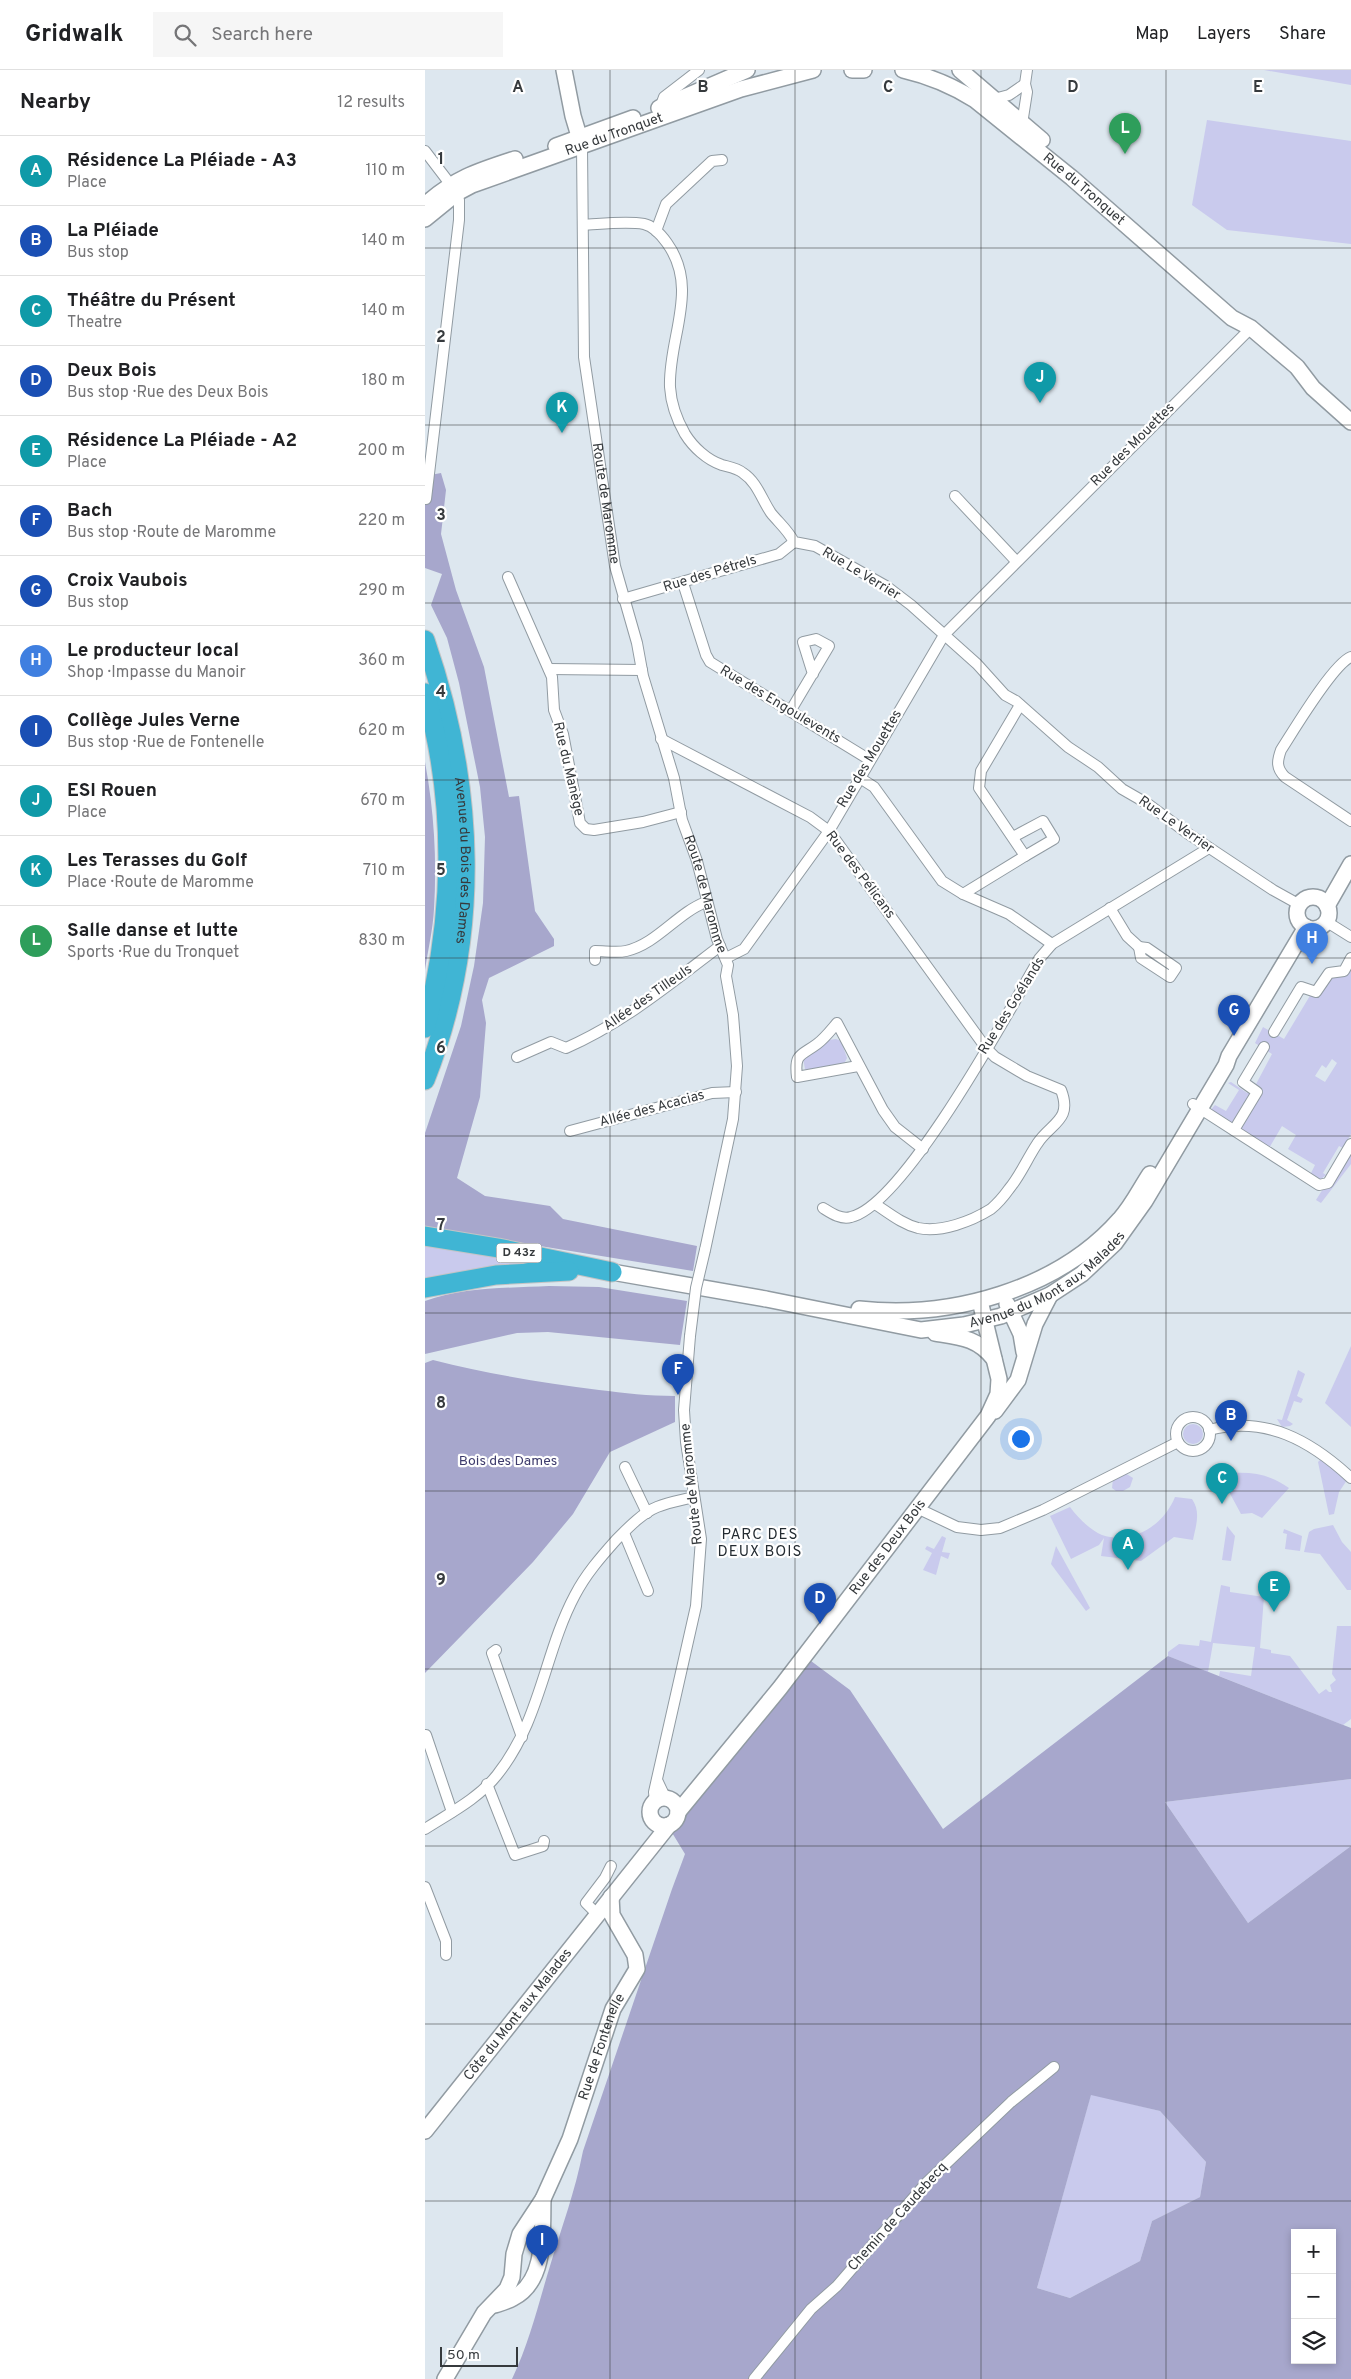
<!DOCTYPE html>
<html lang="en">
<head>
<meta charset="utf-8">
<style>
  body { margin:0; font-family:Overpass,sans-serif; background:#f6f6f6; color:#202124 }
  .controls { position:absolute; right:15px; bottom:15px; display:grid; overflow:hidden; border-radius:0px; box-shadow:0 2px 8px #0003 }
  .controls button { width:45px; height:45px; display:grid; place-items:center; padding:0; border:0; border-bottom:1px solid #e0e0e0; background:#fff; color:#202124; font:25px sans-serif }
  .scale { position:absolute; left:15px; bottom:12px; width:78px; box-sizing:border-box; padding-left:5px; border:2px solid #363a3d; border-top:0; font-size:14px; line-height:18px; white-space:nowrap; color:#363a3d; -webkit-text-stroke:4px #fff; paint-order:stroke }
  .you { position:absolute; left:595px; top:1368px; width:18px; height:18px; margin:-12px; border:4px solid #fff; border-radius:50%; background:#1a73e8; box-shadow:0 0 0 8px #1a73e833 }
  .badge { display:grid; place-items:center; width:32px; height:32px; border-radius:50%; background:#2563eb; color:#fff; font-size:16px; font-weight:700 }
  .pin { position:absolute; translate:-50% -41px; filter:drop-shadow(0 1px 2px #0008) }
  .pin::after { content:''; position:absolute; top:26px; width:18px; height:15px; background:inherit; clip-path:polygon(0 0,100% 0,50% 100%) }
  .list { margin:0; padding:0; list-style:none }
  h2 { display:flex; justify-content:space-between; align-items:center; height:65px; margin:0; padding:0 20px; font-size:21px }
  h2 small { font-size:16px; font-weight:400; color:#757577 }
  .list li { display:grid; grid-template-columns:32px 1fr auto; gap:15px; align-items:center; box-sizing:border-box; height:70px; padding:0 20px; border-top:1px solid #e0e0e0 }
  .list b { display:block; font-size:19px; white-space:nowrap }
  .list p { margin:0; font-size:16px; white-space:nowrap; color:#757577 }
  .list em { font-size:16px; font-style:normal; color:#757577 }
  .icon { flex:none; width:28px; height:28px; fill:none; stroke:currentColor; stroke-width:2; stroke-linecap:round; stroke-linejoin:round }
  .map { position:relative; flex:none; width:926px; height:2309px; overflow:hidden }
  header { display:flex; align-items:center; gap:30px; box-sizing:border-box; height:70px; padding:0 25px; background:#fff; border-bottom:1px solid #e0e0e0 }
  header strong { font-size:24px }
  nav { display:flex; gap:28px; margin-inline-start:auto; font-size:18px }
  .search { width:350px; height:45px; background:#f6f6f6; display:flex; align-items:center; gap:12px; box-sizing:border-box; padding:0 18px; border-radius:0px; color:#757577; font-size:19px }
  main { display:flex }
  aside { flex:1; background:#fff }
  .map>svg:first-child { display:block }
  .green { fill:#c9caed; fill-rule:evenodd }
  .forest { fill:#a7a7cc; fill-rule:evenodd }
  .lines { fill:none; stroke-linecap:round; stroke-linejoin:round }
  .street-casing { stroke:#919ba2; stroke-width:12 }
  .secondary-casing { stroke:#919ba2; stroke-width:18 }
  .highway-casing { stroke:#c3c4c5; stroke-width:21 }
  .street { stroke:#fff; stroke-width:10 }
  .secondary { stroke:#fff; stroke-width:15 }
  .highway { stroke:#40b5d4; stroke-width:19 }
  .street-bridge-casing { stroke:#919ba2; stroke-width:12; stroke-linecap:butt }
  .street-bridge { stroke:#fff; stroke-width:10 }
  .grid { fill:none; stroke:#363a3d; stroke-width:1; stroke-opacity:0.55 }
  .labels { text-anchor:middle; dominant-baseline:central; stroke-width:4.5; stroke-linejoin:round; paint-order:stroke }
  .shield { fill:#fff; stroke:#727577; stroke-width:1 }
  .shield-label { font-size:12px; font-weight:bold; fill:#363a3d }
  .street-label { font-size:14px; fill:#363a3d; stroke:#fff }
  .park-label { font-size:14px; fill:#3e3c6d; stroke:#fff }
  .neighbourhood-label { font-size:15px; letter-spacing:1px; fill:#242c32; stroke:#fff }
  .grid-label { font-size:16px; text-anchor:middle; font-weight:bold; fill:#363a3d; stroke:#fff; stroke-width:4.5; stroke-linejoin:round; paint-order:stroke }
</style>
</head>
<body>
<header>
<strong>Gridwalk</strong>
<div class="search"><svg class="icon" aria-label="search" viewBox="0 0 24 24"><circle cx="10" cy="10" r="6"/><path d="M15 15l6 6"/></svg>Search here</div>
<nav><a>Map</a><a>Layers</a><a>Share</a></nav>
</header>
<main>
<aside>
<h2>Nearby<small>12 results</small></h2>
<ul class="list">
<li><span class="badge" style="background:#0f9aa8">A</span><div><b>Résidence La Pléiade - A3</b><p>Place</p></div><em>110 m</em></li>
<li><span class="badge" style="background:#1a4fb4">B</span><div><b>La Pléiade</b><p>Bus stop</p></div><em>140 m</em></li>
<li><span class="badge" style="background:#0f9aa8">C</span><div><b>Théâtre du Présent</b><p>Theatre</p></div><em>140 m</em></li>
<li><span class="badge" style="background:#1a4fb4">D</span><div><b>Deux Bois</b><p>Bus stop · Rue des Deux Bois</p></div><em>180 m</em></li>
<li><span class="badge" style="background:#0f9aa8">E</span><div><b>Résidence La Pléiade - A2</b><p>Place</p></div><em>200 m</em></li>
<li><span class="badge" style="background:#1a4fb4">F</span><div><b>Bach</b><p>Bus stop · Route de Maromme</p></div><em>220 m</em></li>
<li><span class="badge" style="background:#1a4fb4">G</span><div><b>Croix Vaubois</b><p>Bus stop</p></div><em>290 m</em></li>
<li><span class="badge" style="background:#3f7fe0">H</span><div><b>Le producteur local</b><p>Shop · Impasse du Manoir</p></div><em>360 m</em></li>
<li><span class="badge" style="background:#1a4fb4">I</span><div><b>Collège Jules Verne</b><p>Bus stop · Rue de Fontenelle</p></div><em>620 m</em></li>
<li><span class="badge" style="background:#0f9aa8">J</span><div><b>ESI Rouen</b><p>Place</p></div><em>670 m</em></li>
<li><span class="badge" style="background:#0f9aa8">K</span><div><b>Les Terasses du Golf</b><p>Place · Route de Maromme</p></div><em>710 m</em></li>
<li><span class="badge" style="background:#2e9e5b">L</span><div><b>Salle danse et lutte</b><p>Sports · Rue du Tronquet</p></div><em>830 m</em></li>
</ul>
</aside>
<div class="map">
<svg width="926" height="2309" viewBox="0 0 926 2309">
  <rect width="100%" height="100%" fill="#dde7ef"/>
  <g class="green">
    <path d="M 839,0 L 926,0 L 926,15 Z"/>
    <path d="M 782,50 L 926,71 L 926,174 L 802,160 L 767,135 Z"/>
    <path d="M 926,888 L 926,1064 L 918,1078 L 914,1076 L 898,1103 L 901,1105 L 895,1110 L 885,1105 L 890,1095 L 863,1079 L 871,1065 L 857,1056 L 843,1080 L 783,1043 L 790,1035 L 801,1041 L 814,1020 L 803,1013 L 806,1012 L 822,1023 L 830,1016 L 847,984 L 830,973 L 838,957 L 859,969 L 886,924 L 891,922 ZM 907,989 L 912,993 L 900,1012 L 890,1006 L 897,995 L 901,998 Z"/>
    <path d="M 411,969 L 416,971 L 422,988 L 419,994 L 383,1001 L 380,999 L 378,988 L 404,970 Z"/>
    <path d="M 926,1074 L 926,1094 L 896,1133 L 891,1130 Z"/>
    <path d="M 0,1174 L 129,1197 L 0,1214 Z"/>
    <path d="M 926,1276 L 926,1357 L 900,1333 Z"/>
    <path d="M 873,1300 L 880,1304 L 872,1326 L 878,1329 L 876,1333 L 869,1331 L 862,1350 L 868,1354 L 865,1356 L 857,1357 L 852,1349 L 857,1350 Z"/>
    <circle cx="768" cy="1364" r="10"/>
    <path d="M 897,1388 L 922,1410 L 914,1422 L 909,1444 L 904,1445 L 893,1392 Z"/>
    <path d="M 700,1403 L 708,1408 L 705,1417 L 698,1421 L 691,1421 L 687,1418 L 688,1409 Z"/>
    <path d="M 810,1403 C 830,1402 848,1406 864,1418 L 837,1448 L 827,1443 L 816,1444 L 795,1405 Z"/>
    <path d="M 750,1427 L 767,1429 C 776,1442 771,1455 768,1470 L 749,1467 L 716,1491 L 676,1486 L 679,1468 L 674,1475 L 646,1489 L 625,1446 L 645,1437 C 653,1448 665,1460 677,1465 C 708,1475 739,1455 750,1427 Z"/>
    <path d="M 908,1455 L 917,1472 L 926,1482 L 926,1520 L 922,1520 L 895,1484 L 879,1482 L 884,1462 L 889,1459 Z"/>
    <path d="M 802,1456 L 810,1466 L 806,1491 L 797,1490 Z"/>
    <path d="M 859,1459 L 877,1466 L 875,1481 L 860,1479 L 862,1464 L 858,1463 Z"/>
    <path d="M 517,1466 L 521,1468 L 517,1482 L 525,1483 L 523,1489 L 516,1486 L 511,1505 L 498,1500 L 507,1483 L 500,1479 L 502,1476 L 509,1479 Z"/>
    <path d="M 631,1476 L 665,1538 L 661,1541 L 626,1494 Z"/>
    <path d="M 796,1515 L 805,1517 L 805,1522 L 839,1527 L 835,1578 L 846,1580 L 846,1583 L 865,1586 L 894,1624 L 901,1619 L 904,1622 L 907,1622 L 905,1615 L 911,1610 L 907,1604 L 912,1556 L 926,1556 L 926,1649 L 918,1655 L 794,1606 L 795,1601 L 826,1606 L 830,1577 L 788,1573 L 783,1602 L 743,1586 L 743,1582 L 754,1574 L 774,1576 L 775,1570 L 786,1572 Z"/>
    <path d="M 926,1709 L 926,1776 L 823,1853 L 740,1732 Z"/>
    <path d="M 666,2024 L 735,2041 L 781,2092 L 775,2127 L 727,2151 L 715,2191 L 645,2228 L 612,2218 Z"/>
  </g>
  <g class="forest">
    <path d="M 16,403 L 21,420 L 16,464 L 31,520 L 59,597 L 84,727 L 94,726 L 110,841 L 129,869 L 129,876 L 64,908 L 57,930 L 61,953 L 55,1027 L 32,1108 L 60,1126 L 125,1136 L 138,1149 L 272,1176 L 268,1201 L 0,1157 L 0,1063 L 36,956 L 49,896 L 58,833 L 60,767 L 55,717 L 34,613 L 22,568 L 6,535 L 17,504 L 0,498 L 0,406 Z"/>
    <path d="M 0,692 C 9,741 12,789 9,839 C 8,859 3,880 0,900 Z"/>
    <path d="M 124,1216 L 174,1217 L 262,1231 L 255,1275 L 123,1262 L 92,1263 L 0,1284 L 0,1231 C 38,1217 84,1218 124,1216 Z"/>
    <path d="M 8,1290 C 63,1304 118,1313 174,1320 C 199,1323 224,1326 250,1326 L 250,1352 L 185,1382 L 148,1444 L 108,1492 L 0,1603 L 0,1293 Z"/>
    <path d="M 743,1586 L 926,1658 L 926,1709 L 740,1732 L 823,1853 L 926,1776 L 926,2309 L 87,2309 C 105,2271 113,2235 125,2196 C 137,2156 150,2122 158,2081 L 247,1819 L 260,1784 L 246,1761 L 386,1591 L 425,1620 L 518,1759 ZM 666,2025 L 735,2041 L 781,2092 L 775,2127 L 727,2151 L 715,2191 L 645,2228 L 612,2218 ZM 870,2163 L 907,2163 L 907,2290 L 870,2290 Z"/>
  </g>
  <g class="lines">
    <defs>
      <g id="street">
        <path d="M 569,29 L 584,25 L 600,14"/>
        <path d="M 235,38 L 239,27 L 274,0"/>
        <path d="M 597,54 L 602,22 L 600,14 L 602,0"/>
        <path id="s1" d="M 157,77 L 159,287 L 190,496 L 212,573 L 218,606 L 249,708 L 257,750 L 272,791 L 292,869 L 303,895 L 301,906 L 308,945 L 312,996 L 308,1049 L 280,1180"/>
        <path d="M 0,81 L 32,123 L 34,130 L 34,150 L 1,429"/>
        <path d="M 158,155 C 177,154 201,151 219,154 C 229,156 237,166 242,173 C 275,219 243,268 245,317 C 246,333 252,350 260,364 C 268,377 282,390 297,395 C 304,397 312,398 318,403 C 332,412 337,430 346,443 C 354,453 363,460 369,472 L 390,476 L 461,516 L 486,535 L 552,594 L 580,625 L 591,631 L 643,677 L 673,697 L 697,719 L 723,734 L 762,763 L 848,820 L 875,835"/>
        <path d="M 231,161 L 241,134 L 287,91 L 297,90"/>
        <path d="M 530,426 L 591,491"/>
        <path d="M 83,507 L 127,607 L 129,640 L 138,664 L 155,753 L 161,759 L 169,760 L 218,752 L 256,742"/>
        <path d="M 258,513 L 281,585 L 285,592 L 445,690"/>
        <path d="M 198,529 L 354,484 L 369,472"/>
        <path d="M 926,587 C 908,594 869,660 856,680 C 852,691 851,698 860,707 L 926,751"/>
        <path d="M 124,599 L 217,600"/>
        <path d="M 366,640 L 404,576 L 391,569 L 378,572 L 388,604"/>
        <path d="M 236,669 L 385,747 L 404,761 L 561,978 L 570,987 L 602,1006 L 636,1020 C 648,1051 625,1053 612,1074 C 602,1089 595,1106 584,1119 C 579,1126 572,1134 566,1139 C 547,1151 516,1163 493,1158 C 477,1154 464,1143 450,1134"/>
        <path d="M 435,708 L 449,717 L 517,811 L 538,824 L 584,844 L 627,874"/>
        <path d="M 588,767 L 618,751 L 629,769 L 600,786"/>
        <path d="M 538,824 L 600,786 L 554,718 L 556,701 L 595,635"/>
        <path d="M 685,838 L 702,866 L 714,877"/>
        <path d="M 902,852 L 926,867"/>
        <path d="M 714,877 L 722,878 L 751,898 L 745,907 L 716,888 Z"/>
        <path d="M 301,888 L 319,879 L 404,761 L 519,565 L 826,258"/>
        <path d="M 170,890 L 170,881 C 180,881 192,883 201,881 C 232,874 252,843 281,832"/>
        <path d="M 849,962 L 876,917 L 891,922 L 904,903 L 919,901 L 926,888"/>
        <path d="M 92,987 L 126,972 L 141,978 C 198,953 245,914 295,876"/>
        <path d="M 433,996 L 372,1007 C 369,983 376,986 392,974 C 400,968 406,960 412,953 L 458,1040 L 470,1057 L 498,1079"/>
        <path d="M 768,1034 L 894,1115 L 903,1113 L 926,1074"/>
        <path d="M 809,1060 L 832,1022 L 818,1012 L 839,977"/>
        <path d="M 145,1061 L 287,1023 L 311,1022"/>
        <path d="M 398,1138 C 406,1143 416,1150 426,1147 C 479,1135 584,941 614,889 L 627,874 L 784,778"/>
        <circle cx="768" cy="1364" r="17"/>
        <path d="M 784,1360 C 841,1345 886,1371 926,1408"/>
        <path d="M 200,1397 L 222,1443"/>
        <path d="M 494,1439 L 532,1457 L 556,1460 L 575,1458 L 618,1440 L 753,1372"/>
        <path d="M 199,1463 L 223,1521"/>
        <path d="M 71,1580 L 67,1583 L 97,1667"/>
        <path d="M 1,1665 L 27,1742"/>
        <path d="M 232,1710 L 241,1729"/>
        <path d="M 62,1714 L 90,1785 L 118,1776 L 119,1771"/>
        <path d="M 230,1732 L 229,1722 L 271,1536 L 276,1469 L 261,1372 L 259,1340 L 265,1266"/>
        <path d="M 0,1759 C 25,1743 54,1728 72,1705 C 116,1650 119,1583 150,1525 C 161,1504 175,1488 191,1470 C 202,1459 217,1443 232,1437 C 244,1432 257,1430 269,1427"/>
        <path d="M 0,1817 L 21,1871 L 21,1885"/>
        <path d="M 172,1844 L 161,1833 L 180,1808 L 186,1796"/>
        <path d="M 329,2309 L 386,2239 L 412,2216 L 502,2112 L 586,2032 L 629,1997"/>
      </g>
      <g id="secondary">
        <path d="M 139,0 L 148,46 L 157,76"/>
        <path d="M 427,0 L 439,0"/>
        <path id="s2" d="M 478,0 C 504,6 528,16 550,30 L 647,108 L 807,248 L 826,258 L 872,297 L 888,318 L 926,352"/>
        <path d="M 535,0 L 617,70"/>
        <path d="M 234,38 L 322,0"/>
        <path d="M 131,76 L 208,48"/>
        <path d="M 0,135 C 30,108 53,101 90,89"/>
        <path id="s3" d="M 0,149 L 32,123 L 47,115 L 316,19 L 388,0"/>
        <circle cx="888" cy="843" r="16"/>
        <path d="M 902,836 L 926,794"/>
        <path id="s4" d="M 187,1202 L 341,1229 L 496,1260 L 539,1255 L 576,1246 L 625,1225 L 657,1204 L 690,1173 L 720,1131 L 801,995 L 804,986 L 881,857"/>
        <path d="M 582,1234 L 596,1264 L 599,1282"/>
        <path d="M 434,1239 C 525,1249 633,1220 695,1149 C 707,1136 715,1119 725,1104"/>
        <path d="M 510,1263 C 535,1267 553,1268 569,1289"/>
        <path d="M 570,1341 L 593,1310 L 610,1254 L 625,1225"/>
        <circle cx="239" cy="1742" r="14"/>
        <path id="s5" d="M 253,1742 L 355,1618 L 563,1346 L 573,1324 L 574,1309 L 555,1231"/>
        <path id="s6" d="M 0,2061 L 244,1755"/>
        <path d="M 70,2235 C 76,2233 83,2231 88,2228 C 122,2211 117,2160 118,2129"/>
        <path id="s7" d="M 20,2309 L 59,2243 L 82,2219 L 87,2207 L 89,2184 L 95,2164 L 118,2129 L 145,2069 L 188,1939 L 212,1899 L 210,1885 L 187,1845 L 186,1827"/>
      </g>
      <g id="highway">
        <path id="s8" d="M 0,570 C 50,714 57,866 0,1010"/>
        <path d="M 0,623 C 32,733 29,848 0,958"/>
        <path d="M 0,1166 L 73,1178 L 187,1202"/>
        <path d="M 0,1218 L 71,1205 L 144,1201"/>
      </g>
    </defs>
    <use href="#street" class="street-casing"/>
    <use href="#secondary" class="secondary-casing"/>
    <use href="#highway" class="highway-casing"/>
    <use href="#street" class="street"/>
    <use href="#secondary" class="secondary"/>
    <use href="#highway" class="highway"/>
    <defs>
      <path id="street-bridge" d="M 265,1266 L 271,1218 L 280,1180"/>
    </defs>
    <use href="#street-bridge" class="street-bridge-casing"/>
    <use href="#street-bridge" class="street-bridge"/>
  </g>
  <path class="grid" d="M 185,0 L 185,2309M 370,0 L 370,2309M 556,0 L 556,2309M 741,0 L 741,2309M 0,178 L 926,178M 0,355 L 926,355M 0,533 L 926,533M 0,710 L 926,710M 0,888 L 926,888M 0,1066 L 926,1066M 0,1243 L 926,1243M 0,1421 L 926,1421M 0,1599 L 926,1599M 0,1776 L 926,1776M 0,1954 L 926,1954M 0,2131 L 926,2131"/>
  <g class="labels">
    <rect class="shield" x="71.5" y="1173.5" width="45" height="19" rx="4"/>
    <g class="shield-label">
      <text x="94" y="1183">D 43z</text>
    </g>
    <g class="street-label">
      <text stroke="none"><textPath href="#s3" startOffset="209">Rue du Tronquet</textPath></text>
      <text stroke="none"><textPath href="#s2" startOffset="219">Rue du Tronquet</textPath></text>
      <text transform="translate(708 375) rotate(-45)">Rue des Mouettes</text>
      <text stroke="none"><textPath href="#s1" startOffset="358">Route de Maromme</textPath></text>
      <text transform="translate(285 504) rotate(-17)">Rue des Pétrels</text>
      <text transform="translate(436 504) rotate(31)">Rue Le Verrier</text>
      <text transform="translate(355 635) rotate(31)">Rue des Engoulevents</text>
      <text transform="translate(445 689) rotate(-59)">Rue des Mouettes</text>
      <text transform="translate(143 699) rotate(77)">Rue du Manège</text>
      <text transform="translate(751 755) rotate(35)">Rue Le Verrier</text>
      <text stroke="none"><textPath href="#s8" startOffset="225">Avenue du Bois des Dames</textPath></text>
      <text transform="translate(435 805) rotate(53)">Rue des Pélicans</text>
      <text stroke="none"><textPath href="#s1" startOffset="762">Route de Maromme</textPath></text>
      <text transform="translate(223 928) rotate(-35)">Allée des Tilleuls</text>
      <text transform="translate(587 936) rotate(-58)">Rue des Goélands</text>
      <text transform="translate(227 1039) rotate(-15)">Allée des Acacias</text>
      <text stroke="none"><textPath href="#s4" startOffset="454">Avenue du Mont aux Malades</textPath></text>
      <text transform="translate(267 1414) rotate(-96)">Route de Maromme</text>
      <text stroke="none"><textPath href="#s5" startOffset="338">Rue des Deux Bois</textPath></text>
      <text stroke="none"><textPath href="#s6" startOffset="149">Côte du Mont aux Malades</textPath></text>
      <text stroke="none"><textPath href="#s7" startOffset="372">Rue de Fontenelle</textPath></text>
      <text transform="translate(473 2147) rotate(-48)">Chemin de Caudebecq</text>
    </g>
    <g class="park-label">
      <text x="83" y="1391">Bois des Dames</text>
    </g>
    <g class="neighbourhood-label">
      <text x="335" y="1465">PARC DES<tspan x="335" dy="17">DEUX BOIS</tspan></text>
    </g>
  </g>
  <g class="grid-label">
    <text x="93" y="22">A</text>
    <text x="278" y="22">B</text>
    <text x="463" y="22">C</text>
    <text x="648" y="22">D</text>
    <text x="833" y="22">E</text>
    <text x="16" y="94">1</text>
    <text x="16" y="272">2</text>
    <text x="16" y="450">3</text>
    <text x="16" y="627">4</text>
    <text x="16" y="805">5</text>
    <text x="16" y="983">6</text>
    <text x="16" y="1160">7</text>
    <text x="16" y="1338">8</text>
    <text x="16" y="1515">9</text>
  </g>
</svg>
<div class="controls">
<button>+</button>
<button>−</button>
<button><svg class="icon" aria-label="layers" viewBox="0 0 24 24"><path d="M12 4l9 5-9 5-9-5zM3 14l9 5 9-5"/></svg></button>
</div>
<div class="scale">50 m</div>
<div class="you"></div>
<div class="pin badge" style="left:703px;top:1500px;background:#0f9aa8">A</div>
<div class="pin badge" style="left:806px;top:1371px;background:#1a4fb4">B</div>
<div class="pin badge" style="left:797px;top:1434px;background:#0f9aa8">C</div>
<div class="pin badge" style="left:395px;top:1554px;background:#1a4fb4">D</div>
<div class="pin badge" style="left:849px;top:1542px;background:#0f9aa8">E</div>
<div class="pin badge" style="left:253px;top:1325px;background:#1a4fb4">F</div>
<div class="pin badge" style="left:809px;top:966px;background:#1a4fb4">G</div>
<div class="pin badge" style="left:887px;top:894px;background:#3f7fe0">H</div>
<div class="pin badge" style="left:117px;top:2196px;background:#1a4fb4">I</div>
<div class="pin badge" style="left:615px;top:333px;background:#0f9aa8">J</div>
<div class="pin badge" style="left:137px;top:363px;background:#0f9aa8">K</div>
<div class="pin badge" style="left:700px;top:84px;background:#2e9e5b">L</div>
</div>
</main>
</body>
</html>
